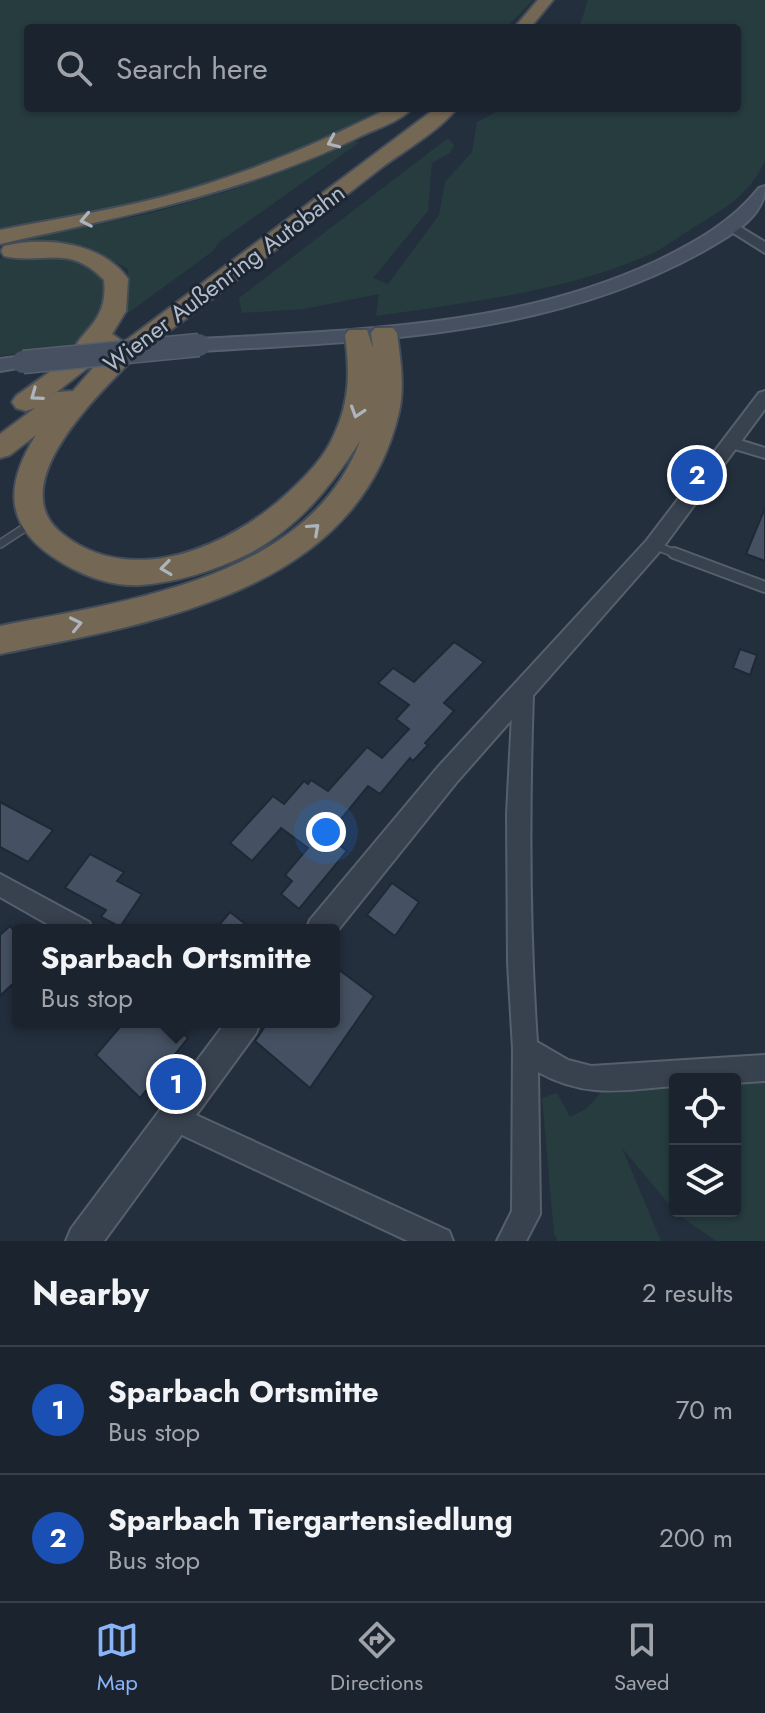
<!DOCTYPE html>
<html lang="en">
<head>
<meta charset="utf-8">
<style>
  body { margin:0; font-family:Jost,sans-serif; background:#242b36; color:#f1f3f6 }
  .controls { position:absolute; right:24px; bottom:24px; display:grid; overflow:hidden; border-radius:8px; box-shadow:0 2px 6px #0004 }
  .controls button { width:72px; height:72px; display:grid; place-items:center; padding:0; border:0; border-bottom:2px solid #39404a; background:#1b232e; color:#f1f3f6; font:40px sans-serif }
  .you { position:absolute; left:326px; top:832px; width:28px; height:28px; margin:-20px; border:6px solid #fff; border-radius:50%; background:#1a73e8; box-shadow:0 0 0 12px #1a73e833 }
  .badge { display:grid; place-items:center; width:52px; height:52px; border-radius:50%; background:#8ab4f8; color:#fff; font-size:26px; font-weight:700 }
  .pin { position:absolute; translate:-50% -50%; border:4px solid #fff; box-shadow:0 2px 8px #0006 }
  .popup { position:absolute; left:12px; top:924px; width:328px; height:104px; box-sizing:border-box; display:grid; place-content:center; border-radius:8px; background:#1b232e; filter:drop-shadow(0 2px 6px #0005); font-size:26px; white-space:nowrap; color:#a0a4aa }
  .popup b { font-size:30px; color:#f1f3f6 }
  .popup::after { content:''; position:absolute; left:50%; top:100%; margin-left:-16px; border:16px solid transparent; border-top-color:#1b232e }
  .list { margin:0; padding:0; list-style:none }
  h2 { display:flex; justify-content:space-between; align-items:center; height:104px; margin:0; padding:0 32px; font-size:34px }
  h2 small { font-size:26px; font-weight:400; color:#a0a4aa }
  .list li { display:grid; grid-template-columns:52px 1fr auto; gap:24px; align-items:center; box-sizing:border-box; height:128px; padding:0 32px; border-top:2px solid #39404a }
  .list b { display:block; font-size:30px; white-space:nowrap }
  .list p { margin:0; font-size:26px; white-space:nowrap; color:#a0a4aa }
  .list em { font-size:26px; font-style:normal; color:#a0a4aa }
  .icon { flex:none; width:44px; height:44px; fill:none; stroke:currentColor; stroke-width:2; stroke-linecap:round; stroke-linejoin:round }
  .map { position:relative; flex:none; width:765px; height:1241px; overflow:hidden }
  .search { position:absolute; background:#1b232e; box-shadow:0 2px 6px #0004; left:24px; right:24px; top:24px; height:88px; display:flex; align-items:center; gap:20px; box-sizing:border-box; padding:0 28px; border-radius:8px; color:#a0a4aa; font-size:30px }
  .sheet { height:360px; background:#1b232e }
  nav { display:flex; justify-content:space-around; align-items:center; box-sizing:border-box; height:112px; border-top:2px solid #39404a; background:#1b232e; font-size:22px; color:#a0a4aa }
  nav a { display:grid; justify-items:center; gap:4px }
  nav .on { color:#8ab4f8 }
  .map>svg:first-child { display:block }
  .green { fill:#263c3f }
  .building { fill:#455162; stroke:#1f2835; stroke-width:2 }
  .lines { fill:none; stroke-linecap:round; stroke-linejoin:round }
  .service-far1-casing { stroke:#565f6c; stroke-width:10 }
  .service-casing { stroke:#565f6c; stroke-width:14 }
  .minor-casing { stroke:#565f6c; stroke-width:4 }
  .tertiary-casing { stroke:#565f6c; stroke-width:4 }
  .secondary-casing { stroke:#565f6c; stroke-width:4 }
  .motorway-casing { stroke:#434c59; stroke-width:4 }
  .service-far1 { stroke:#38414e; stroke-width:7 }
  .service { stroke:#38414e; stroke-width:10 }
  .minor { fill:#38414e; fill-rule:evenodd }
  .tertiary { fill:#38414e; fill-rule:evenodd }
  .secondary { fill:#465061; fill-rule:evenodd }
  .motorway { fill:#746855; fill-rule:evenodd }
  .secondary-bridge-casing { stroke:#565f6c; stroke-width:25; stroke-linecap:butt }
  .secondary-bridge { stroke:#465061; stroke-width:22 }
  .oneway { stroke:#aeb4bd }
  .labels { text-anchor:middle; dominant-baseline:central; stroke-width:6; stroke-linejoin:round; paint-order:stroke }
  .far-street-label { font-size:24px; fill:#b4bcc9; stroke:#1d2633 }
</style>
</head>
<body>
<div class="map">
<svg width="765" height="1241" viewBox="0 0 765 1241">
  <rect width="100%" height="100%" fill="#242f3e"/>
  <g class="green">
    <path d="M 0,0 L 533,0 L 506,28 L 28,28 L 28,108 L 392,108 L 272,164 L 159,201 L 0,234 Z"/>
    <path d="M 588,0 L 765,0 L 765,161 C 749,195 727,207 696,226 C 682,234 669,245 655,252 C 567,292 470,302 376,316 L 379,294 L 304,309 L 242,313 L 239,298 L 448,138 L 454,145 L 450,153 L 432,163 L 428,211 L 373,278 L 388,284 L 439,215 L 445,182 L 472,152 L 477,122 L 503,108 L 737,108 L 737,28 L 579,28 Z"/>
    <path d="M 352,142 L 360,142 L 219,242 L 213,251 L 124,316 L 128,269 L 91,249 L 18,241 L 155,212 L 232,190 Z"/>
    <path d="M 22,256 C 55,256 127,261 101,312 C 96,324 85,338 73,344 C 58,352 18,353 0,356 L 0,259 Z"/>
    <path d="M 765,1082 L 765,1241 L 716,1241 L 677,1214 L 622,1148 L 661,1241 L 558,1241 L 554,1234 L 542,1098 L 557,1093 L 570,1117 L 586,1109 L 603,1090 L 675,1086 L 675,1211 L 735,1211 L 735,1083 Z"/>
  </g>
  <g class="building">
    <path d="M 765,508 L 765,561 L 746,554 Z"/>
    <path d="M 454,642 L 484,662 L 444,703 L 454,711 L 425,743 L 428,745 L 413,761 L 410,758 L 380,794 L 368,786 L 327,836 L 347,851 L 299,909 L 281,894 L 292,881 L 285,875 L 308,848 L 281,828 L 252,861 L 230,843 L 273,796 L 284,804 L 304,781 L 308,784 L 311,780 L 328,791 L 367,747 L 382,758 L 409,729 L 396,719 L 409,705 L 378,683 L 393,668 L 414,682 Z"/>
    <path d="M 740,649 L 757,655 L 750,675 L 733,668 Z"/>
    <path d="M 0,802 L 53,830 L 28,862 L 0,847 Z"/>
    <path d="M 90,854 L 124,872 L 117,881 L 142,894 L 120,927 L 101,917 L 106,910 L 65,888 Z"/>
    <path d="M 392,883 L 419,902 L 395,936 L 367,915 Z"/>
    <path d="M 230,912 L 253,930 L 215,930 Z"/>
    <path d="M 10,926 L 18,935 L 18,979 L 0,996 L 0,935 Z"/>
    <path d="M 334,966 L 374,996 L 310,1088 L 255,1041 L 268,1022 L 334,1022 Z"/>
    <path d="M 124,1022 L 170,1022 L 188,1038 L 140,1098 L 96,1055 Z"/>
  </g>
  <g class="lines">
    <defs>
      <g id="service-far1">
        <path d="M 0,544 L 32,523"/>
        <path d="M 654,545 L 679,555"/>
      </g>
      <path id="service" d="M 674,553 L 765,587"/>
      <g id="minor">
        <path d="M 733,438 L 765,448 L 765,458 L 728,447 L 725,443 Z"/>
        <path d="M 523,687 L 530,689 L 533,695 C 529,811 529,926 537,1042 L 568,1060 L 591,1066 L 765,1055 L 765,1081 L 735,1083 L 735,1079 L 675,1079 L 675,1086 C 622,1090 587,1099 538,1072 L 540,1214 L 526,1241 L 497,1241 L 512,1211 L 513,1049 L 508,963 L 507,814 L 513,695 L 516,689 Z"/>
        <path d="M 0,874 L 89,922 L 93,930 L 58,930 L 0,897 Z"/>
        <path d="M 174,1105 L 449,1231 L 453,1241 L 408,1241 L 165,1127 L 161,1118 L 165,1109 Z"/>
      </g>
      <g id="tertiary">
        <path d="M 732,222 L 765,242 L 765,253 L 727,229 L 727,223 Z"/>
        <path d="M 765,391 L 765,409 L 661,550 L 456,783 L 334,935 L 334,930 L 306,930 L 310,920 L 438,767 L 647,540 L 759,393 Z"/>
        <path d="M 226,1022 L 260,1022 L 256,1033 L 104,1241 L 66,1241 L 71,1229 Z"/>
      </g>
      <g id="secondary">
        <path d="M 765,186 C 765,217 731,235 707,249 C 552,337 372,341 199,351 L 189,345 L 199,339 C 354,330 514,328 657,261 C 696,242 732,222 759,188 Z"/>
        <path d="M 23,356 L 30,358 L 33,362 L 30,366 L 0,371 L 0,359 Z"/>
      </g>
      <g id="motorway">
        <path d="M 538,0 L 553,0 L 530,28 L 514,28 Z"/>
        <path d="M 389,108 L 412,108 C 400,122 375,129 359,137 C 242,194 125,216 0,244 L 0,230 C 54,219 108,211 162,197 C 241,176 316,145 389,108 Z"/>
        <path d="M 436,108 L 457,108 C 438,132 405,150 381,168 C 322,214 263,260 204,305 C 178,326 146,345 123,369 C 92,401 6,486 60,532 C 131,591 231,546 289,492 C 306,476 325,457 334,435 C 350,401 350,372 345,335 L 349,330 L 367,330 L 373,348 L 371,333 L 375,328 L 393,328 L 397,333 C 400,358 405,386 399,412 C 357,593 154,622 0,654 L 0,626 C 126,601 309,579 360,441 C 331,487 296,530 246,555 C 213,571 178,582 141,585 C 114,587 83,576 61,562 C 5,529 3,487 36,435 L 10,455 L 0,458 L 0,434 L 35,408 L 26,411 L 16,408 L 12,402 L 16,396 L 72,356 C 76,331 109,325 104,280 C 69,243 43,265 4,256 L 1,251 L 4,246 C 45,236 102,242 128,279 L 126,311 L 112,334 L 122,341 L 49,398 L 57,392 L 73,391 L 100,360 Z"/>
      </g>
    </defs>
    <use href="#service-far1" class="service-far1-casing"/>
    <use href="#service" class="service-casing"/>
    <use href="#minor" class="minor-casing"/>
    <use href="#tertiary" class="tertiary-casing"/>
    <use href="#secondary" class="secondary-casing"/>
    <use href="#motorway" class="motorway-casing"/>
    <use href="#service-far1" class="service-far1"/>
    <use href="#service" class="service"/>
    <use href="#minor" class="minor"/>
    <use href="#tertiary" class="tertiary"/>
    <use href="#secondary" class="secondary"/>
    <use href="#motorway" class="motorway"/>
    <defs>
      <path id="secondary-bridge" d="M 23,362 L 199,345"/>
    </defs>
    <use href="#secondary-bridge" class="secondary-bridge-casing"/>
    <use href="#secondary-bridge" class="secondary-bridge"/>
  </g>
  <defs><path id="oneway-chevron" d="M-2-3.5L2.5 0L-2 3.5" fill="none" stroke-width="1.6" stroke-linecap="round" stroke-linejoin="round" transform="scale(2)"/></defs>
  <g class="oneway">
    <use href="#oneway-chevron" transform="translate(333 142) rotate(156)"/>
    <use href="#oneway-chevron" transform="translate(86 220) rotate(169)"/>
    <use href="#oneway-chevron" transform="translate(36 395) rotate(144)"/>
    <use href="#oneway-chevron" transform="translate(357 412) rotate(108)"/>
    <use href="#oneway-chevron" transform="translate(314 529) rotate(-42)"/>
    <use href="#oneway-chevron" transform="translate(166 568) rotate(172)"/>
    <use href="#oneway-chevron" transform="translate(76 624) rotate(-12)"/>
  </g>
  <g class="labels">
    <g class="far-street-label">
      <text transform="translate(224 278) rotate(-37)">Wiener Außenring Autobahn</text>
    </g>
  </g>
</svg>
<div class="controls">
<button><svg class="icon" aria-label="locate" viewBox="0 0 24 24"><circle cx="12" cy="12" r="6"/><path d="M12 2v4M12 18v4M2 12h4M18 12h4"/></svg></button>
<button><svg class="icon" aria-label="layers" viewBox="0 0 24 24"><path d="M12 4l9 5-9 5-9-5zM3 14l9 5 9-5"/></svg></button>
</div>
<div class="you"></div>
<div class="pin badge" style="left:176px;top:1084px;background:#1a4fb4">1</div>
<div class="popup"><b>Sparbach Ortsmitte</b>Bus stop</div>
<div class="pin badge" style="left:697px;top:475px;background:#1a4fb4">2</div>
<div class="search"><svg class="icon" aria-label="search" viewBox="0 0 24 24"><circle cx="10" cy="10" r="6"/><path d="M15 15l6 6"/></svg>Search here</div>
</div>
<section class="sheet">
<h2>Nearby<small>2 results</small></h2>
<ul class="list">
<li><span class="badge" style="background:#1a4fb4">1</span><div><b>Sparbach Ortsmitte</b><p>Bus stop</p></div><em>70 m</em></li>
<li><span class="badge" style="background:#1a4fb4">2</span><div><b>Sparbach Tiergartensiedlung</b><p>Bus stop</p></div><em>200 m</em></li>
</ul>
</section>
<nav>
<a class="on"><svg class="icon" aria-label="map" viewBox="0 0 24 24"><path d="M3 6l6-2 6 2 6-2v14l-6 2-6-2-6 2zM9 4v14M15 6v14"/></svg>Map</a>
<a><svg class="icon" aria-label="directions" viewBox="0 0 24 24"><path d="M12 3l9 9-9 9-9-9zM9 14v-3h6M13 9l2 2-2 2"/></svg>Directions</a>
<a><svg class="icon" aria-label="saved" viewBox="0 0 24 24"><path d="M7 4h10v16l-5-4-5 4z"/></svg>Saved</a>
</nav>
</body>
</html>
